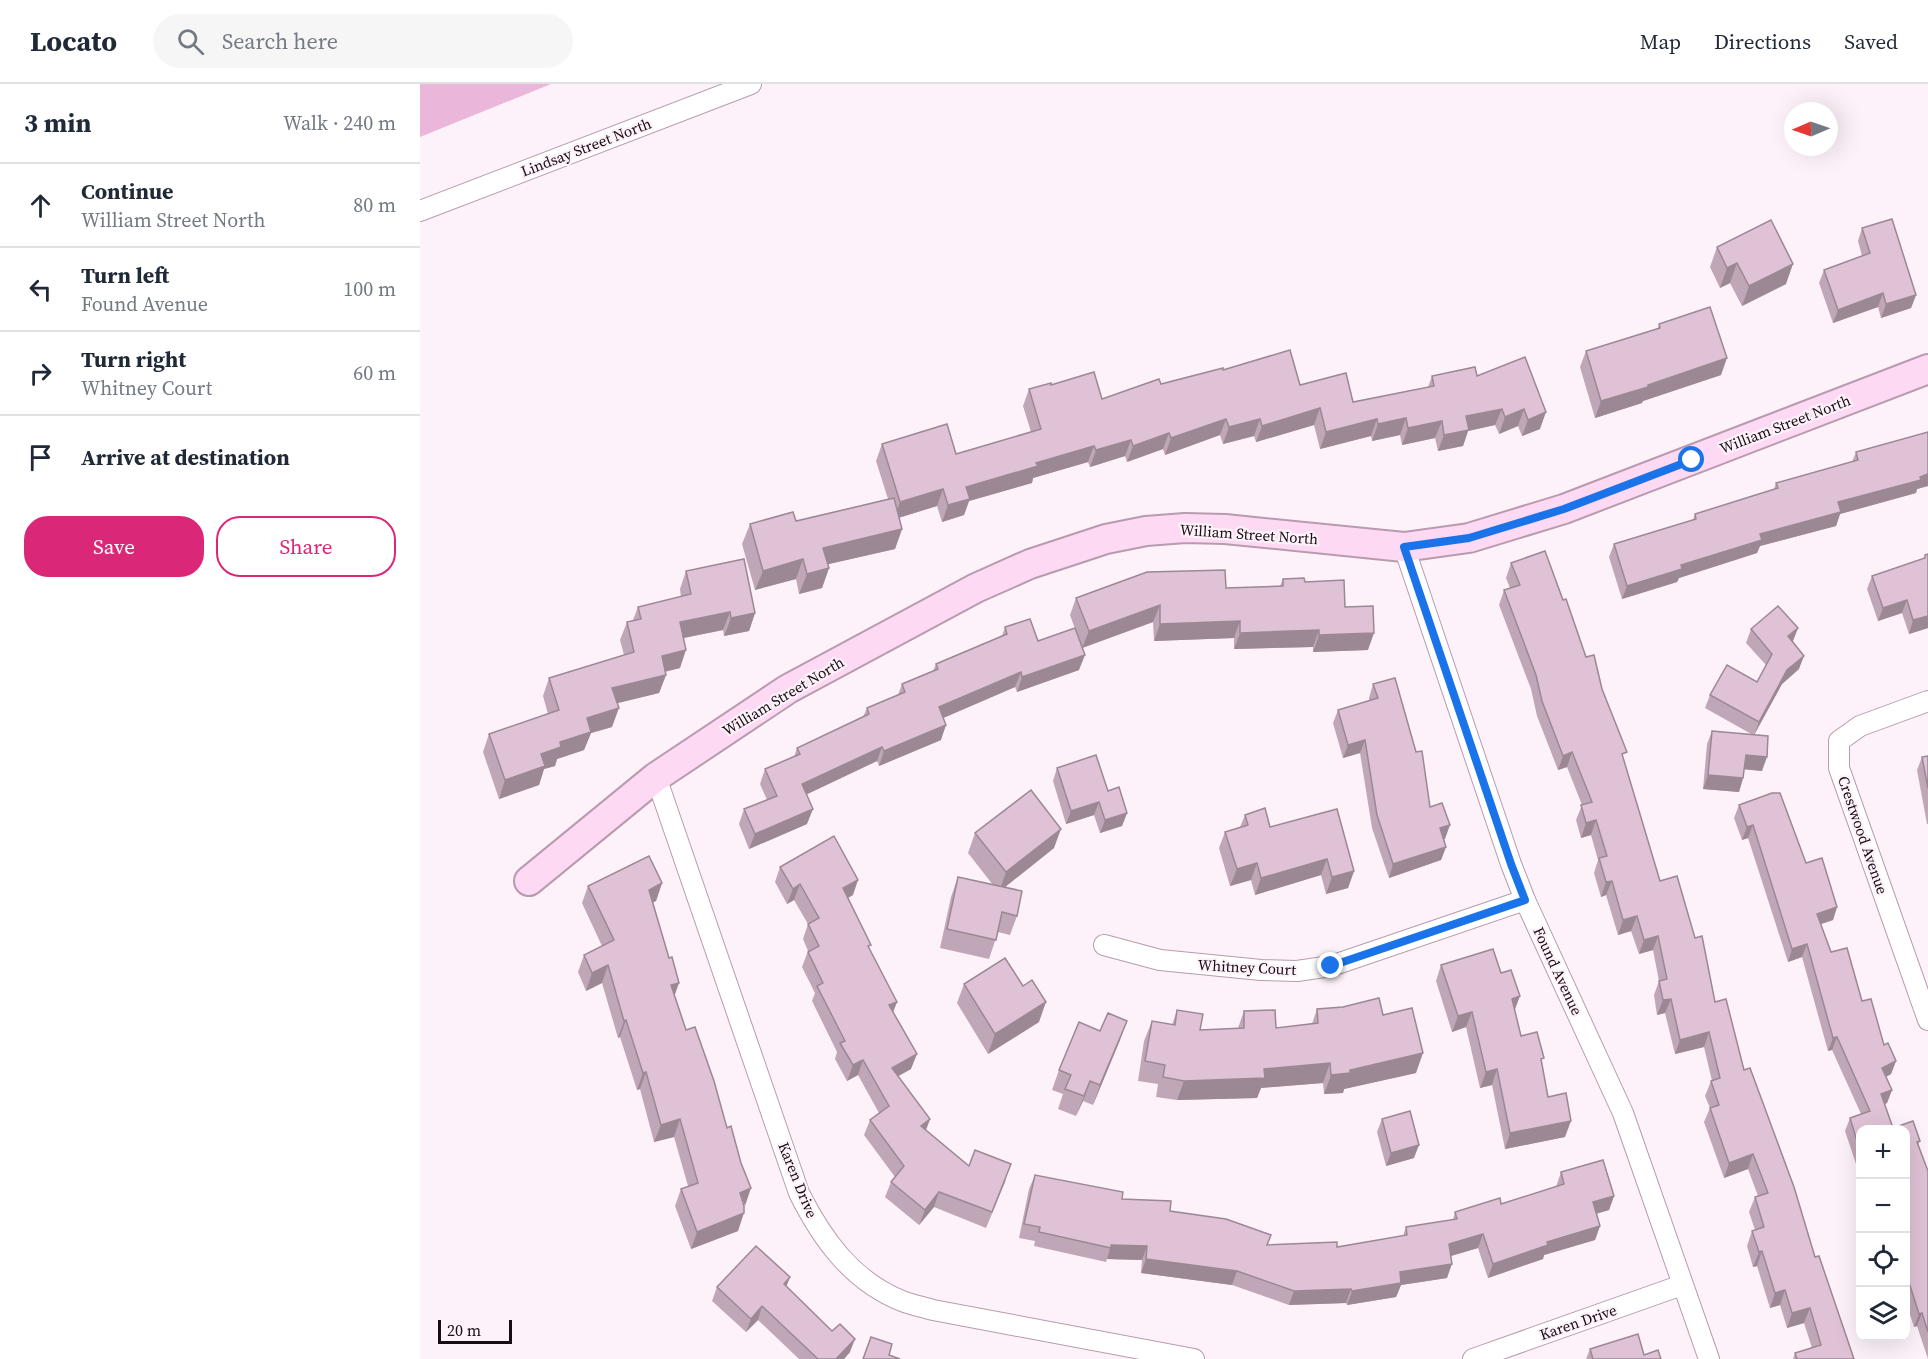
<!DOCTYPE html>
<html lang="en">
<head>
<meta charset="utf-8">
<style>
  body { margin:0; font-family:"Source Serif 4",serif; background:#f6f6f7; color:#1f2937 }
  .controls { position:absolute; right:18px; bottom:18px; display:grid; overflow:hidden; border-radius:12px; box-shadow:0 6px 24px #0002 }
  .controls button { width:54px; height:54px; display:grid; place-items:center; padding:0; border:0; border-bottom:2px solid #e0e1e3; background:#fff; color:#1f2937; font:30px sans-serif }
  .compass { position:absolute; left:1364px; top:18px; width:54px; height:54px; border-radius:50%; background:#fff; box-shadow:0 6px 24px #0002; rotate:268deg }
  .scale { position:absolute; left:18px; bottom:15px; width:74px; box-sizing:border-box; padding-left:6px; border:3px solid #170d14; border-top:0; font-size:16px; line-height:21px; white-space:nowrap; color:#170d14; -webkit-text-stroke:4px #fef2fa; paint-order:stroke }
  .stop { position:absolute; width:18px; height:18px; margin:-14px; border:4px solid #1a73e8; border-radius:50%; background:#fff }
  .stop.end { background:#1a73e8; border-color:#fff; box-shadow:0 2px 6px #0008 }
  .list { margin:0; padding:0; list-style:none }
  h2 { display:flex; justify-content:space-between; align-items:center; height:78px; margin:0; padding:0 24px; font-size:26px }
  h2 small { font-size:20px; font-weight:400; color:#747a83 }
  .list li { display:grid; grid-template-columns:39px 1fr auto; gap:18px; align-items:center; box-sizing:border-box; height:84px; padding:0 24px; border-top:2px solid #e0e1e3 }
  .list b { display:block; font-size:22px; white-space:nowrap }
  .list p { margin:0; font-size:20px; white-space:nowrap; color:#747a83 }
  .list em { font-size:20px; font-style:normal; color:#747a83 }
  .actions { display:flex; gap:12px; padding:18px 24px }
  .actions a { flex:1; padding:14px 0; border:2px solid #db2777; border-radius:24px; text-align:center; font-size:21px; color:#db2777 }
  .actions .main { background:#db2777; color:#fff }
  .icon { flex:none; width:33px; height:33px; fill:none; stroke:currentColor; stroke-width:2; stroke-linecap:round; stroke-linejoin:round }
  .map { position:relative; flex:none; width:1508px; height:1275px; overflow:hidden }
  header { display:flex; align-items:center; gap:36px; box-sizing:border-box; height:84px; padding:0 30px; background:#fff; border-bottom:2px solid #e0e1e3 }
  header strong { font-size:28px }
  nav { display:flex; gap:33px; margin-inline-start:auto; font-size:21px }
  .search { width:420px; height:54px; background:#f6f6f7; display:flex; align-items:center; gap:15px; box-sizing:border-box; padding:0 21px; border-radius:33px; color:#747a83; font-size:22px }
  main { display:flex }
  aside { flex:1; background:#fff }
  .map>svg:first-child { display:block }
  .green { fill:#eab7da }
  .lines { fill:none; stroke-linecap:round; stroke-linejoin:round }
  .street-casing { stroke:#b89bae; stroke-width:22 }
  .secondary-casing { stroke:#b89bae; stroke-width:32 }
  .street { stroke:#fff; stroke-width:20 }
  .secondary { stroke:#fdd9f3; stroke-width:28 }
  .wall { fill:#c0a7b7 }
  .shaded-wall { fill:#9c8895 }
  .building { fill:#dfc2d5; stroke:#9c8895; stroke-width:1.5 }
  .route { stroke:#1a73e8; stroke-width:8 }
  .labels { text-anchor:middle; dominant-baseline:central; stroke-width:4.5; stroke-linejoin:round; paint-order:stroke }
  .street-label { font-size:15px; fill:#170d14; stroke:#fef2fa }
</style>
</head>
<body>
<header>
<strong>Locato</strong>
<div class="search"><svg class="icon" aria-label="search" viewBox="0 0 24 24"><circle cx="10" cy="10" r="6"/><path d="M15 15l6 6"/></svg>Search here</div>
<nav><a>Map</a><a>Directions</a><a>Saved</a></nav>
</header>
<main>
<aside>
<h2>3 min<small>Walk · 240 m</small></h2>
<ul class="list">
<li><svg class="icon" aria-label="ahead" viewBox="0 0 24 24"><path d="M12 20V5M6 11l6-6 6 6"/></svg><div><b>Continue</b><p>William Street North</p></div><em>80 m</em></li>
<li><svg class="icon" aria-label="left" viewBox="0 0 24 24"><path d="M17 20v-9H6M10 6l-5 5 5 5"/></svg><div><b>Turn left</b><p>Found Avenue</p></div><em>100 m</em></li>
<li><svg class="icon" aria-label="right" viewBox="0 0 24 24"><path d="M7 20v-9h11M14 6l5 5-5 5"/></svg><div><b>Turn right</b><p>Whitney Court</p></div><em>60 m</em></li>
<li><svg class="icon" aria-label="arrive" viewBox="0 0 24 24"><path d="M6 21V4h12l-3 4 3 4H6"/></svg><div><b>Arrive at destination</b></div></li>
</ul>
<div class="actions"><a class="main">Save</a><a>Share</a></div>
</aside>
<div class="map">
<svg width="1508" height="1275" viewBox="0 0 1508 1275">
  <rect width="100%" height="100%" fill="#fef2fa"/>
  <path class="green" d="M 0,0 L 131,0 L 0,53 Z"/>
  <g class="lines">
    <defs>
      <g id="street">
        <path d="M 0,127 L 331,0"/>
        <path d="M 984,463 L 1091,780 L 1105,816 L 1203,1029 L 1289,1275"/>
        <path d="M 1508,617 L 1440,642 L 1419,657 L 1419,684 L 1508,936"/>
        <path d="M 236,693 L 379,1109 C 402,1155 432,1197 482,1217 C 492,1221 503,1223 513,1226 L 774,1275"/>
        <path d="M 684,861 L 740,876 L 841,886 L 877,887 L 911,882 L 1105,816"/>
        <path d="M 1053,1275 L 1262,1201"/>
      </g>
      <path id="secondary" d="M 109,797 L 236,693 L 368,605 L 556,504 L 610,480 L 686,455 L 726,447 L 765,444 L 805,445 L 984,463 L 1049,454 L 1144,425 L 1508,285"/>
    </defs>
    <use href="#street" class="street-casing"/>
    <use href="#secondary" class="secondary-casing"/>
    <use href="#street" class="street"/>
    <use href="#secondary" class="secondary"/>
  </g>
  <g class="wall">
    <path d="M 1442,144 L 1496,211 L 1491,224 L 1461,234 L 1458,223 L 1413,239 L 1399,199 L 1404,186 L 1442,172 L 1438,157 Z"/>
    <path d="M 1297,163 L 1366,200 L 1322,222 L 1310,199 L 1300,204 L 1290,183 Z"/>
    <path d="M 1239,240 L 1301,291 L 1223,317 L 1222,319 L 1175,334 L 1160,283 L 1166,267 L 1238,244 Z"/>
    <path d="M 1105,273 L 1120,345 L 1102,352 L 1098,342 L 1079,350 L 1075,341 L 1048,347 L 1043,362 L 1018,367 L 1015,354 L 982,361 L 980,351 L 952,357 L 951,352 L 900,365 L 894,341 L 836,358 L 834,352 L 803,360 L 800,351 L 745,371 L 743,365 L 707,378 L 705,372 L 670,383 L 668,378 L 613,394 L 612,399 L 549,417 L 544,431 L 522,438 L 517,422 L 479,434 L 482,445 L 475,465 L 408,480 L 409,484 L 402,504 L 379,510 L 376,495 L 335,506 L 322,460 L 330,440 L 376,437 L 468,415 L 456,377 L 462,360 L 536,370 L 611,348 L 603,322 L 609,305 L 631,301 L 682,315 L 803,286 L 880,301 L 933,318 L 1008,303 L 1012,292 L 1057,292 Z"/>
    <path d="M 1508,348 L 1508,402 L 1497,405 L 1496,409 L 1420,430 L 1416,442 L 1340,462 L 1337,469 L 1259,494 L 1257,498 L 1202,515 L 1189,473 L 1194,460 L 1273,436 L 1275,430 L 1354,405 L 1356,399 L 1432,378 L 1436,368 Z"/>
    <path d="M 1508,470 L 1508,544 L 1489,550 L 1482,529 L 1458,537 L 1447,505 L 1452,492 L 1503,475 L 1505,471 Z"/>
    <path d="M 1091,479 L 1143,516 L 1166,573 L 1182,605 L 1240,797 L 1295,918 L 1324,986 L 1434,1275 L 1373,1275 L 1375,1269 L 1392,1264 L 1384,1239 L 1367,1244 L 1360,1221 L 1350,1224 L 1337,1182 L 1333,1183 L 1327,1162 L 1332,1147 L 1335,1146 L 1329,1128 L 1335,1113 L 1338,1112 L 1328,1085 L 1304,1094 L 1284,1038 L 1290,1024 L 1285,1012 L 1291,997 L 1292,997 L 1284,963 L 1255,970 L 1245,929 L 1237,931 L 1234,911 L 1239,897 L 1233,866 L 1219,870 L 1211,847 L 1198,851 L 1186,811 L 1181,813 L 1174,789 L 1178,776 L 1171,751 L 1161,754 L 1156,736 L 1162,721 L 1147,683 L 1138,686 L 1117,632 L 1111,605 L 1079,521 L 1084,506 L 1090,504 L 1086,494 Z"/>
    <path d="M 266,487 L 335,529 L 329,547 L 304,552 L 303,546 L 264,554 L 260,584 L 245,588 L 246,591 L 239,609 L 197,619 L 192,643 L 171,649 L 164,666 L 137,675 L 135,682 L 124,685 L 119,701 L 79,715 L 63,668 L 69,650 L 128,630 L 123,612 L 129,594 L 204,571 L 200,556 L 207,538 L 213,536 L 218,523 L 261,513 L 260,505 Z"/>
    <path d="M 863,495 L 885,498 L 925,523 L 948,566 L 893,568 L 893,563 L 814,565 L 814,554 L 734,557 L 733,538 L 662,564 L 650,531 L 656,514 L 806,504 L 860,502 Z"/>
    <path d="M 585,543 L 618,557 L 659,586 L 597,608 L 595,603 L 523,634 L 521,656 L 459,682 L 457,677 L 387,710 L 387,740 L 329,765 L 319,740 L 324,725 L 347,716 L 340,700 L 345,685 L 374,673 L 377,664 L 443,633 L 447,624 L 478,611 L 482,600 L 513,587 L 516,580 L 582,552 Z"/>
    <path d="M 1378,544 L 1372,558 L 1379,585 L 1362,600 L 1334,651 L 1342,687 L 1324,685 L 1323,694 L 1319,708 L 1283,705 L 1287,660 L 1292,647 L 1333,651 L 1285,624 L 1290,611 L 1337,598 L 1346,581 L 1326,559 L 1331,545 Z"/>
    <path d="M 953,600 L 1025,755 L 1024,755 L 1026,763 L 1021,776 L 969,794 L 952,744 L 940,669 L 923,674 L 913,639 L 918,626 L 949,617 L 949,614 Z"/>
    <path d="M 1508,672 L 1508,740 L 1507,740 L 1497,686 L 1502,673 Z"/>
    <path d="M 637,684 L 688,707 L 707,729 L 702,742 L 680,749 L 674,731 L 646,740 L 633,697 Z"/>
    <path d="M 1352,709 L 1360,709 L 1386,779 L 1402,774 L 1417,823 L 1413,836 L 1401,840 L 1411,868 L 1427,864 L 1442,917 L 1451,915 L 1464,961 L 1468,959 L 1476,977 L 1471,990 L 1466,993 L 1472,1006 L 1467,1019 L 1465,1020 L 1473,1044 L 1493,1037 L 1500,1057 L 1498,1061 L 1508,1087 L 1508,1275 L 1497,1242 L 1494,1243 L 1485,1215 L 1485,1046 L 1440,1046 L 1440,1089 L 1439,1089 L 1425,1047 L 1430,1034 L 1441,1030 L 1412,966 L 1408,967 L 1382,873 L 1368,878 L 1328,754 L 1322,756 L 1314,734 L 1319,721 Z"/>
    <path d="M 825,731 L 850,743 L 934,787 L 928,804 L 906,810 L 901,791 L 835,811 L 831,796 L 810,802 L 799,764 L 805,748 L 820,743 Z"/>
    <path d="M 555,749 L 634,764 L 584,803 L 597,832 L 590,851 L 578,848 L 569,875 L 520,864 L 531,813 L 538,793 L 573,801 L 548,769 Z"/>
    <path d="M 360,783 L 433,811 L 428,814 L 449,864 L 477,918 L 473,928 L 491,985 L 478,992 L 510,1035 L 506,1046 L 549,1082 L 586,1096 L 566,1144 L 514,1123 L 499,1141 L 465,1113 L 471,1098 L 475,1093 L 444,1051 L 450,1036 L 459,1029 L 438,991 L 427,997 L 415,975 L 417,968 L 392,917 L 395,909 L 382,883 L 388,867 L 383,855 L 388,840 L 374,816 L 367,820 L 355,798 Z"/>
    <path d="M 242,799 L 236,817 L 233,818 L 255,912 L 324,1122 L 318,1147 L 271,1165 L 255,1122 L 261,1105 L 268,1102 L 254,1053 L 234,1058 L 220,1005 L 217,1006 L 200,953 L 198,954 L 182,899 L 166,907 L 158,888 L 164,871 L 182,862 L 162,819 L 168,802 Z"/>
    <path d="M 1021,881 L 1081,889 L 1095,926 L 1101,952 L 1122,979 L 1128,1013 L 1145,1053 L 1085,1065 L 1072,1001 L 1060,1004 L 1046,943 L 1032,948 L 1016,897 Z"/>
    <path d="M 544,900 L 619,938 L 568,970 L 537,919 Z"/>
    <path d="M 897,925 L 996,989 L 924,1005 L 923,1009 L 904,1010 L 903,999 L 841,1004 L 837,1014 L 757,1016 L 736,1013 L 738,1000 L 718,997 L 724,957 L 732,937 L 752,941 L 757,926 L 780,946 L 818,944 L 824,927 L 856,944 L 892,940 Z"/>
    <path d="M 700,956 L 673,1021 L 663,1017 L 656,1032 L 638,1025 L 643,1010 L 632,1006 L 639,986 Z"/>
    <path d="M 962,1035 L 994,1074 L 966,1082 L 957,1048 Z"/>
    <path d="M 1141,1088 L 1194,1112 L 1189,1126 L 1176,1130 L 1180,1142 L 1175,1156 L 1124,1171 L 1123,1175 L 1068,1194 L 1058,1164 L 1031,1172 L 1027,1194 L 981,1201 L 976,1213 L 927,1221 L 926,1219 L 869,1221 L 812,1201 L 721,1189 L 722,1176 L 687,1175 L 686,1178 L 614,1162 L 615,1157 L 599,1154 L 609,1105 L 615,1091 L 702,1115 L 750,1127 L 847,1161 L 917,1163 L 983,1152 L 986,1143 L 1033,1136 L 1035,1128 L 1081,1120 L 1136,1103 Z"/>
    <path d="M 370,1193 L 366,1202 L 412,1247 L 430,1268 L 424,1275 L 379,1275 L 338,1236 L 326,1248 L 292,1217 L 297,1203 Z"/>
    <path d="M 1170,1265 L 1224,1271 L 1241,1275 L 1166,1275 Z"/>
  </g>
  <g class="shaded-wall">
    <path d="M 1317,179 L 1310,199 L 1300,204 L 1307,184 Z"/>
    <path d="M 1373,180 L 1366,200 L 1322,222 L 1329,202 Z"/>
    <path d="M 1463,209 L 1458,223 L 1413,239 L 1418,226 Z"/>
    <path d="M 1496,211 L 1491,224 L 1461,234 L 1466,220 Z"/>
    <path d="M 1307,274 L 1301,291 L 1223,317 L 1222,319 L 1175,334 L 1181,317 Z"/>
    <path d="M 900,324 L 894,341 L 836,358 L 842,342 Z"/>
    <path d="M 1082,325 L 1075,341 L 1048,347 L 1043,362 L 1018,367 L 1024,351 L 1046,332 Z"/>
    <path d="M 1104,325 L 1098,342 L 1079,350 L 1085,333 Z"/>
    <path d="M 1126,328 L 1120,345 L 1102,352 L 1108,336 Z"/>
    <path d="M 986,334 L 980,351 L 952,357 L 958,340 Z"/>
    <path d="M 806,335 L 800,351 L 745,371 L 751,354 Z"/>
    <path d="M 840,335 L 834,352 L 803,360 L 809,343 Z"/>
    <path d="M 957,335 L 951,352 L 900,365 L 906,348 Z"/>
    <path d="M 1022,337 L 1015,354 L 982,361 L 988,344 Z"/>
    <path d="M 749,349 L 743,365 L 707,378 L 713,362 Z"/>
    <path d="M 711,356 L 705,372 L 670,383 L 676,366 Z"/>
    <path d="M 674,362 L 668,378 L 613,394 L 612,399 L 549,417 L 544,431 L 522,438 L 528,421 L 546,403 L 616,379 Z"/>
    <path d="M 1508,390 L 1508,402 L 1497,405 L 1496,409 L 1420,430 L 1416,442 L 1340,462 L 1337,469 L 1259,494 L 1257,498 L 1202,515 L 1207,502 L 1261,481 L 1418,418 Z"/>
    <path d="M 523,405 L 517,422 L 474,435 L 480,418 Z"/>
    <path d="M 482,445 L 475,465 L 396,483 L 403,464 Z"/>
    <path d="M 383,475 L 376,495 L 335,506 L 343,487 Z"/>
    <path d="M 409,484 L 402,504 L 379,510 L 387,490 Z"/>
    <path d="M 1487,516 L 1482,529 L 1458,537 L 1463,524 Z"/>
    <path d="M 740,521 L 733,538 L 662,564 L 669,547 Z"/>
    <path d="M 310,528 L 303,546 L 253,556 L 260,538 Z"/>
    <path d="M 335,529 L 329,547 L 304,552 L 311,534 Z"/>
    <path d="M 1508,532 L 1508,544 L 1489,550 L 1493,536 Z"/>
    <path d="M 820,537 L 814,554 L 734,557 L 740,540 Z"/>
    <path d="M 1378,544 L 1373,557 L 1363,566 L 1368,552 Z"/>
    <path d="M 899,546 L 893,563 L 814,565 L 820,549 Z"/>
    <path d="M 954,549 L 948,566 L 893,568 L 899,551 Z"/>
    <path d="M 266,566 L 260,584 L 235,590 L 242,572 Z"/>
    <path d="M 665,571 L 659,586 L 597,608 L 602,593 Z"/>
    <path d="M 1384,572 L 1379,585 L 1362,600 L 1334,651 L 1339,638 L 1367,586 Z"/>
    <path d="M 601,588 L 595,603 L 514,638 L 519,623 Z"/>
    <path d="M 246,591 L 239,609 L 186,622 L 192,604 Z"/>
    <path d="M 199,624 L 192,643 L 171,649 L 164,666 L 137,675 L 135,682 L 124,685 L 119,701 L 79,715 L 85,696 L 140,658 L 167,634 Z"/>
    <path d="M 526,641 L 521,656 L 459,682 L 464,667 Z"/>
    <path d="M 945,656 L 940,669 L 923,674 L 928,661 Z"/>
    <path d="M 462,663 L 457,677 L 377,715 L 382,700 Z"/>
    <path d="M 1152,668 L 1147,683 L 1138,686 L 1143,672 Z"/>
    <path d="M 1326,671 L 1347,673 L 1342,687 L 1321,685 Z"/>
    <path d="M 1288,691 L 1323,694 L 1319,708 L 1283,705 Z"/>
    <path d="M 679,718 L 674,731 L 646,740 L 651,727 Z"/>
    <path d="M 393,725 L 387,740 L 329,765 L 335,750 Z"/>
    <path d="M 707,729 L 702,742 L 680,749 L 685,736 Z"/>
    <path d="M 1176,736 L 1171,751 L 1161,754 L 1166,739 Z"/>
    <path d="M 1030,741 L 1025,755 L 1015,758 L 1020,744 Z"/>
    <path d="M 1333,741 L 1328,754 L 1322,756 L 1327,743 Z"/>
    <path d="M 641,745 L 634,764 L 579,808 L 586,788 Z"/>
    <path d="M 1026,763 L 1021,776 L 969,794 L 973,780 Z"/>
    <path d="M 907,775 L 901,791 L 835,811 L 841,794 Z"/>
    <path d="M 837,779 L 831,796 L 810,802 L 817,785 Z"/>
    <path d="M 934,787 L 928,804 L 906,810 L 912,793 Z"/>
    <path d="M 438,796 L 433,811 L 418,819 L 423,804 Z"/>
    <path d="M 1192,797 L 1186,811 L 1181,813 L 1186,798 Z"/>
    <path d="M 242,799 L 236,817 L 223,823 L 229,806 Z"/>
    <path d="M 380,800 L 374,816 L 367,820 L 373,805 Z"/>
    <path d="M 1417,823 L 1413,836 L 1392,843 L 1397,830 Z"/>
    <path d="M 1217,832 L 1211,847 L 1198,851 L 1203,836 Z"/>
    <path d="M 1238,852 L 1233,866 L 1219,870 L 1224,856 Z"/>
    <path d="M 1387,860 L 1382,873 L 1368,878 L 1372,865 Z"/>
    <path d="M 188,881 L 182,899 L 166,907 L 172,889 Z"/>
    <path d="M 259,899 L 253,916 L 251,901 Z"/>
    <path d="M 1100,912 L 1094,928 L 1092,915 Z"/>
    <path d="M 1251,915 L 1245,929 L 1237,931 L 1243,916 Z"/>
    <path d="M 477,918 L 471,933 L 469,921 Z"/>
    <path d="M 626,918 L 619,938 L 568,970 L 575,950 Z"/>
    <path d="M 1052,928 L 1046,943 L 1032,948 L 1038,932 Z"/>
    <path d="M 206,936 L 200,953 L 198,954 L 204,937 Z"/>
    <path d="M 707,937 L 700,956 L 673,1021 L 680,1001 Z"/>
    <path d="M 1289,948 L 1284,963 L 1255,970 L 1260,956 Z"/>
    <path d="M 1417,953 L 1412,966 L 1408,967 L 1413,954 Z"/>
    <path d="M 1003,969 L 996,989 L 924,1005 L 923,1009 L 904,1010 L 911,991 Z"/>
    <path d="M 497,970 L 491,985 L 466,999 L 472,984 Z"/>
    <path d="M 443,976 L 438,991 L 427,997 L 433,981 Z"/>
    <path d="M 1476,977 L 1471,990 L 1458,997 L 1462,984 Z"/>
    <path d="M 910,979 L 903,999 L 841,1004 L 837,1014 L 757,1016 L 764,997 L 844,985 Z"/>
    <path d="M 1077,985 L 1072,1001 L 1060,1004 L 1066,988 Z"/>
    <path d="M 226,988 L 220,1005 L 217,1006 L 223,989 Z"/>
    <path d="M 670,997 L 663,1017 L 656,1032 Z"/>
    <path d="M 1472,1006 L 1467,1019 L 1457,1023 L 1461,1010 Z"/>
    <path d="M 260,1035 L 254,1053 L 234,1058 L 241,1041 Z"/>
    <path d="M 510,1035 L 504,1051 L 501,1042 Z"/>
    <path d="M 1151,1037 L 1145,1053 L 1085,1065 L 1090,1049 Z"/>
    <path d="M 999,1061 L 994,1074 L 966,1082 L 971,1069 Z"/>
    <path d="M 1333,1070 L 1328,1085 L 1304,1094 L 1309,1079 Z"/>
    <path d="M 331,1104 L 325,1122 L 320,1109 Z"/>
    <path d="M 519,1108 L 514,1123 L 499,1141 L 505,1126 Z"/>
    <path d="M 1194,1112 L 1189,1126 L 1168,1132 L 1173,1118 Z"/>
    <path d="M 324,1129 L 318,1147 L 271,1165 L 277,1148 Z"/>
    <path d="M 1180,1142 L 1175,1156 L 1124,1171 L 1123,1175 L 1068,1194 L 1073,1180 L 1127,1158 Z"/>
    <path d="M 1063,1150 L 1058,1164 L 1024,1174 L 1029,1160 Z"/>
    <path d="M 691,1161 L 727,1162 L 722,1176 L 687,1175 Z"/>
    <path d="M 1342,1167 L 1337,1182 L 1333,1183 L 1339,1168 Z"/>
    <path d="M 726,1175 L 817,1187 L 812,1201 L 721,1189 Z"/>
    <path d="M 1032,1180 L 1027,1194 L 981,1201 L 976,1213 L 927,1221 L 932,1207 L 980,1188 Z"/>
    <path d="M 370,1193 L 365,1206 L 364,1200 Z"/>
    <path d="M 931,1205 L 926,1219 L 869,1221 L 874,1207 Z"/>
    <path d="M 1365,1206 L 1360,1221 L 1350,1224 L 1355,1209 Z"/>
    <path d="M 342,1222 L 338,1236 L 326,1248 L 331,1235 Z"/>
    <path d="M 1390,1224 L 1384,1239 L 1367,1244 L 1372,1229 Z"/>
    <path d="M 1502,1229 L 1497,1242 L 1494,1243 L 1499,1230 Z"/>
    <path d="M 435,1255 L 430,1268 L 424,1275 L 416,1275 Z"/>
  </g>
  <g class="building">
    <path d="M 1472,135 L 1496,211 L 1466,220 L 1463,209 L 1418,226 L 1404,186 L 1450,169 L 1442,144 Z"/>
    <path d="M 1351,136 L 1373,180 L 1329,202 L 1317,179 L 1307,184 L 1297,163 Z"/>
    <path d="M 1290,223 L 1307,274 L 1228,301 L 1228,303 L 1181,317 L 1166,267 L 1240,244 L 1239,240 Z"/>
    <path d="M 870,266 L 880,301 L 926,289 L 933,318 L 1014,302 L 1012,292 L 1055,283 L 1057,292 L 1105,273 L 1126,328 L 1108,336 L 1104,325 L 1085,333 L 1082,325 L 1046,332 L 1049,346 L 1024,351 L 1022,337 L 988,344 L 986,334 L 958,340 L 957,335 L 906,348 L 900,324 L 842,342 L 840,335 L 809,343 L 806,335 L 751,354 L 749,349 L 713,362 L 711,356 L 676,366 L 674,362 L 616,379 L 618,382 L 546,403 L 550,415 L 528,421 L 523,405 L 480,418 L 462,360 L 527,340 L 536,370 L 621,345 L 609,305 L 631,299 L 631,301 L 674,288 L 682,315 L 739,295 L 741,300 L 803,284 L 803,286 Z"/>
    <path d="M 1508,348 L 1508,390 L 1500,393 L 1501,396 L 1418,418 L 1421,428 L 1340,450 L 1342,456 L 1261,481 L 1262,485 L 1207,502 L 1194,460 L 1276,435 L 1275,430 L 1358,404 L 1356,399 L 1438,376 L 1436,368 Z"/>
    <path d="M 474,414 L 482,445 L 403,464 L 409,484 L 387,490 L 383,475 L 343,487 L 330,440 L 373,428 L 376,437 Z"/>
    <path d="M 1125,467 L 1143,516 L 1146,515 L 1166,573 L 1174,571 L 1182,605 L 1207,668 L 1202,670 L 1240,797 L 1257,792 L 1275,854 L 1282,852 L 1295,918 L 1306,915 L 1324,986 L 1330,984 L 1374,1103 L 1395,1173 L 1399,1172 L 1434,1275 L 1377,1275 L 1375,1269 L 1401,1261 L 1390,1224 L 1372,1229 L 1365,1206 L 1355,1209 L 1342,1167 L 1339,1168 L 1332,1147 L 1344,1143 L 1335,1113 L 1348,1109 L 1333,1070 L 1309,1079 L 1290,1024 L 1299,1021 L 1291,997 L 1300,994 L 1289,948 L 1260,956 L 1251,915 L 1243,916 L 1239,897 L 1247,895 L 1238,852 L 1224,856 L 1217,832 L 1203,836 L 1192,797 L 1186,798 L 1179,774 L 1187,772 L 1176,736 L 1166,739 L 1161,721 L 1172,718 L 1152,668 L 1143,672 L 1122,617 L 1116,591 L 1084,506 L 1100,501 L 1091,479 Z"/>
    <path d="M 1508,470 L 1508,532 L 1493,536 L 1487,516 L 1463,524 L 1452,492 L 1505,474 L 1505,471 Z"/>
    <path d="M 324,475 L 335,529 L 311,534 L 310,528 L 260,538 L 266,566 L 242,572 L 246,591 L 192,604 L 199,624 L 167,634 L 171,648 L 140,658 L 141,663 L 121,670 L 125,682 L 85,696 L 69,650 L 139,626 L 129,594 L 214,568 L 207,538 L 221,535 L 218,523 L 271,510 L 266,487 Z"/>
    <path d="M 805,486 L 806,504 L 863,502 L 863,495 L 884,494 L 885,498 L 924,496 L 925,523 L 953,522 L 954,549 L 899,551 L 899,546 L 820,549 L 820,537 L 740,540 L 740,521 L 669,547 L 656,514 L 727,488 Z"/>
    <path d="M 1358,522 L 1378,544 L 1368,552 L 1384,572 L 1367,586 L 1339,638 L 1290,611 L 1307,581 L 1337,598 L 1352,570 L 1331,545 Z"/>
    <path d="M 610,535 L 618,557 L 655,544 L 665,571 L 602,593 L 601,588 L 519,623 L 526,641 L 464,667 L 462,663 L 382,700 L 393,725 L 335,750 L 324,725 L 357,712 L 345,685 L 380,670 L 377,664 L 449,630 L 447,624 L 485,608 L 482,600 L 518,585 L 516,580 L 587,550 L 585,543 Z"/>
    <path d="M 975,594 L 996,668 L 1002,667 L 1010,723 L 1022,719 L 1030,741 L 1020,744 L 1026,763 L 973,780 L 957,731 L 945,656 L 928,661 L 918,626 L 958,614 L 953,600 Z"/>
    <path d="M 1292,647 L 1348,652 L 1347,673 L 1326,671 L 1323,694 L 1288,691 Z"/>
    <path d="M 676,671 L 688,707 L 699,703 L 707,729 L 685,736 L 679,718 L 651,727 L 637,684 Z"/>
    <path d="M 1508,672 L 1508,704 L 1502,673 Z"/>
    <path d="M 611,706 L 641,745 L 586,788 L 555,749 Z"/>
    <path d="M 1352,709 L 1360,709 L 1386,779 L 1402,774 L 1417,823 L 1397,830 L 1411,868 L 1427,864 L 1442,917 L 1451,915 L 1464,961 L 1468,959 L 1476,977 L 1462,984 L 1472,1006 L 1461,1010 L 1473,1044 L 1493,1037 L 1500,1057 L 1497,1058 L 1508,1087 L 1508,1248 L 1502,1229 L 1499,1230 L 1485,1186 L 1485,1046 L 1440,1046 L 1440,1067 L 1430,1034 L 1450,1027 L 1417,953 L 1413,954 L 1387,860 L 1372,865 L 1333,741 L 1327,743 L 1319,721 Z"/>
    <path d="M 845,724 L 850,743 L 917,725 L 934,787 L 912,793 L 907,775 L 841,794 L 837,779 L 817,785 L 805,748 L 828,741 L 825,731 Z"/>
    <path d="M 414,752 L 438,796 L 423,804 L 451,861 L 448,862 L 477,918 L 469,921 L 497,970 L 472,984 L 510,1035 L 501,1042 L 549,1082 L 555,1066 L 591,1080 L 572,1128 L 519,1108 L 505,1126 L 471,1098 L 484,1082 L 450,1036 L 469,1022 L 443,976 L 433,981 L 420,959 L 425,957 L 397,902 L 403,899 L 388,868 L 399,862 L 388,840 L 399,834 L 380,800 L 373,805 L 360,783 Z"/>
    <path d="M 229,772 L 242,799 L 229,806 L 249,874 L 252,873 L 259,899 L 251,901 L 266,946 L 275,943 L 294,997 L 307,1044 L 311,1042 L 321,1079 L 331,1104 L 320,1109 L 324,1122 L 324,1129 L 277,1148 L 261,1105 L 278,1099 L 260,1035 L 241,1041 L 226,988 L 223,989 L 206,936 L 204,937 L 188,881 L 172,889 L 164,871 L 194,856 L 168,802 Z"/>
    <path d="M 538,793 L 602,807 L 597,832 L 582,828 L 576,856 L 527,845 Z"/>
    <path d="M 1073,865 L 1081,889 L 1091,886 L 1100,912 L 1092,915 L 1101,952 L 1117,948 L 1124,974 L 1121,975 L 1128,1013 L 1146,1009 L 1151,1037 L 1090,1049 L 1077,985 L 1066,988 L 1052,928 L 1038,932 L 1021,881 Z"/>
    <path d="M 585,874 L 603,902 L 612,896 L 626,918 L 575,950 L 544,900 Z"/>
    <path d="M 959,914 L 963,931 L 992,924 L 1003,969 L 930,986 L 930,989 L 911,991 L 910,979 L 844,985 L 845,994 L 764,997 L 743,993 L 745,981 L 725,977 L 732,937 L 755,941 L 757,926 L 783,930 L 780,946 L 824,944 L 824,927 L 855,926 L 856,944 L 898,939 L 897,925 L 923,923 Z"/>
    <path d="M 688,929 L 707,937 L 680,1001 L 670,997 L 664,1012 L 645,1005 L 651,991 L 639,986 L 659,938 L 680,947 Z"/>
    <path d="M 990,1027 L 999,1061 L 971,1069 L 962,1035 Z"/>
    <path d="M 1183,1076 L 1194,1112 L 1173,1118 L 1180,1142 L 1127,1158 L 1128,1161 L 1073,1180 L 1063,1150 L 1029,1160 L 1032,1180 L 980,1188 L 981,1199 L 932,1207 L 931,1205 L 874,1207 L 817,1187 L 726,1175 L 727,1162 L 691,1161 L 691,1164 L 619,1148 L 620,1143 L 604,1140 L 615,1091 L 703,1108 L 702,1115 L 751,1117 L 750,1127 L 806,1135 L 851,1151 L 847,1161 L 917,1158 L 917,1163 L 987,1151 L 986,1143 L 1037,1135 L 1035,1128 L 1080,1114 L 1081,1120 L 1144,1100 L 1141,1088 Z"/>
    <path d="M 336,1162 L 370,1193 L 364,1200 L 412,1247 L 420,1240 L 435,1255 L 416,1275 L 398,1275 L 342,1222 L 331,1235 L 297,1203 Z"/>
    <path d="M 1218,1250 L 1224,1271 L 1238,1266 L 1241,1275 L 1173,1275 L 1170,1265 Z"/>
    <path d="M 451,1253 L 472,1260 L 469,1271 L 480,1275 L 443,1275 Z"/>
  </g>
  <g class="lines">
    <path class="route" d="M 911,882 L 1105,816 L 1091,780 L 984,463 L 1049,454 L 1144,425 L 1272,376"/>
  </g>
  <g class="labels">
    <g class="street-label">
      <text transform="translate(166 63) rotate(-21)">Lindsay Street North</text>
      <text transform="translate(1365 340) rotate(-21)">William Street North</text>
      <text transform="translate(829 450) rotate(4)">William Street North</text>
      <text transform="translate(363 612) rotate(-31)">William Street North</text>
      <text transform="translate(1443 751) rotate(71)">Crestwood Avenue</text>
      <text transform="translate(827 883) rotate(3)">Whitney Court</text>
      <text transform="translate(1138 887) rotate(65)">Found Avenue</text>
      <text transform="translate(378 1096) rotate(68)">Karen Drive</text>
      <text transform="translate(1158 1238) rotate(-19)">Karen Drive</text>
    </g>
  </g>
</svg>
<div class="controls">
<button>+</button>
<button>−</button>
<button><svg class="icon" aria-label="locate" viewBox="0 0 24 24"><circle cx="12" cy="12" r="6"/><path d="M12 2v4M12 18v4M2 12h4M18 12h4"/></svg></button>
<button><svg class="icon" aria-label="layers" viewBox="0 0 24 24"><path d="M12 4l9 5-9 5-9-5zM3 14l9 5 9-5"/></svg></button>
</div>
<svg class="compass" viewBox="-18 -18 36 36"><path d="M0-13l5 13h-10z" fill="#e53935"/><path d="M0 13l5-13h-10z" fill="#747a83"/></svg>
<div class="scale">20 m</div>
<div class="stop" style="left:1272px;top:376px"></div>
<div class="stop end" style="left:911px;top:882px"></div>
</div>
</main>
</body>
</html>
